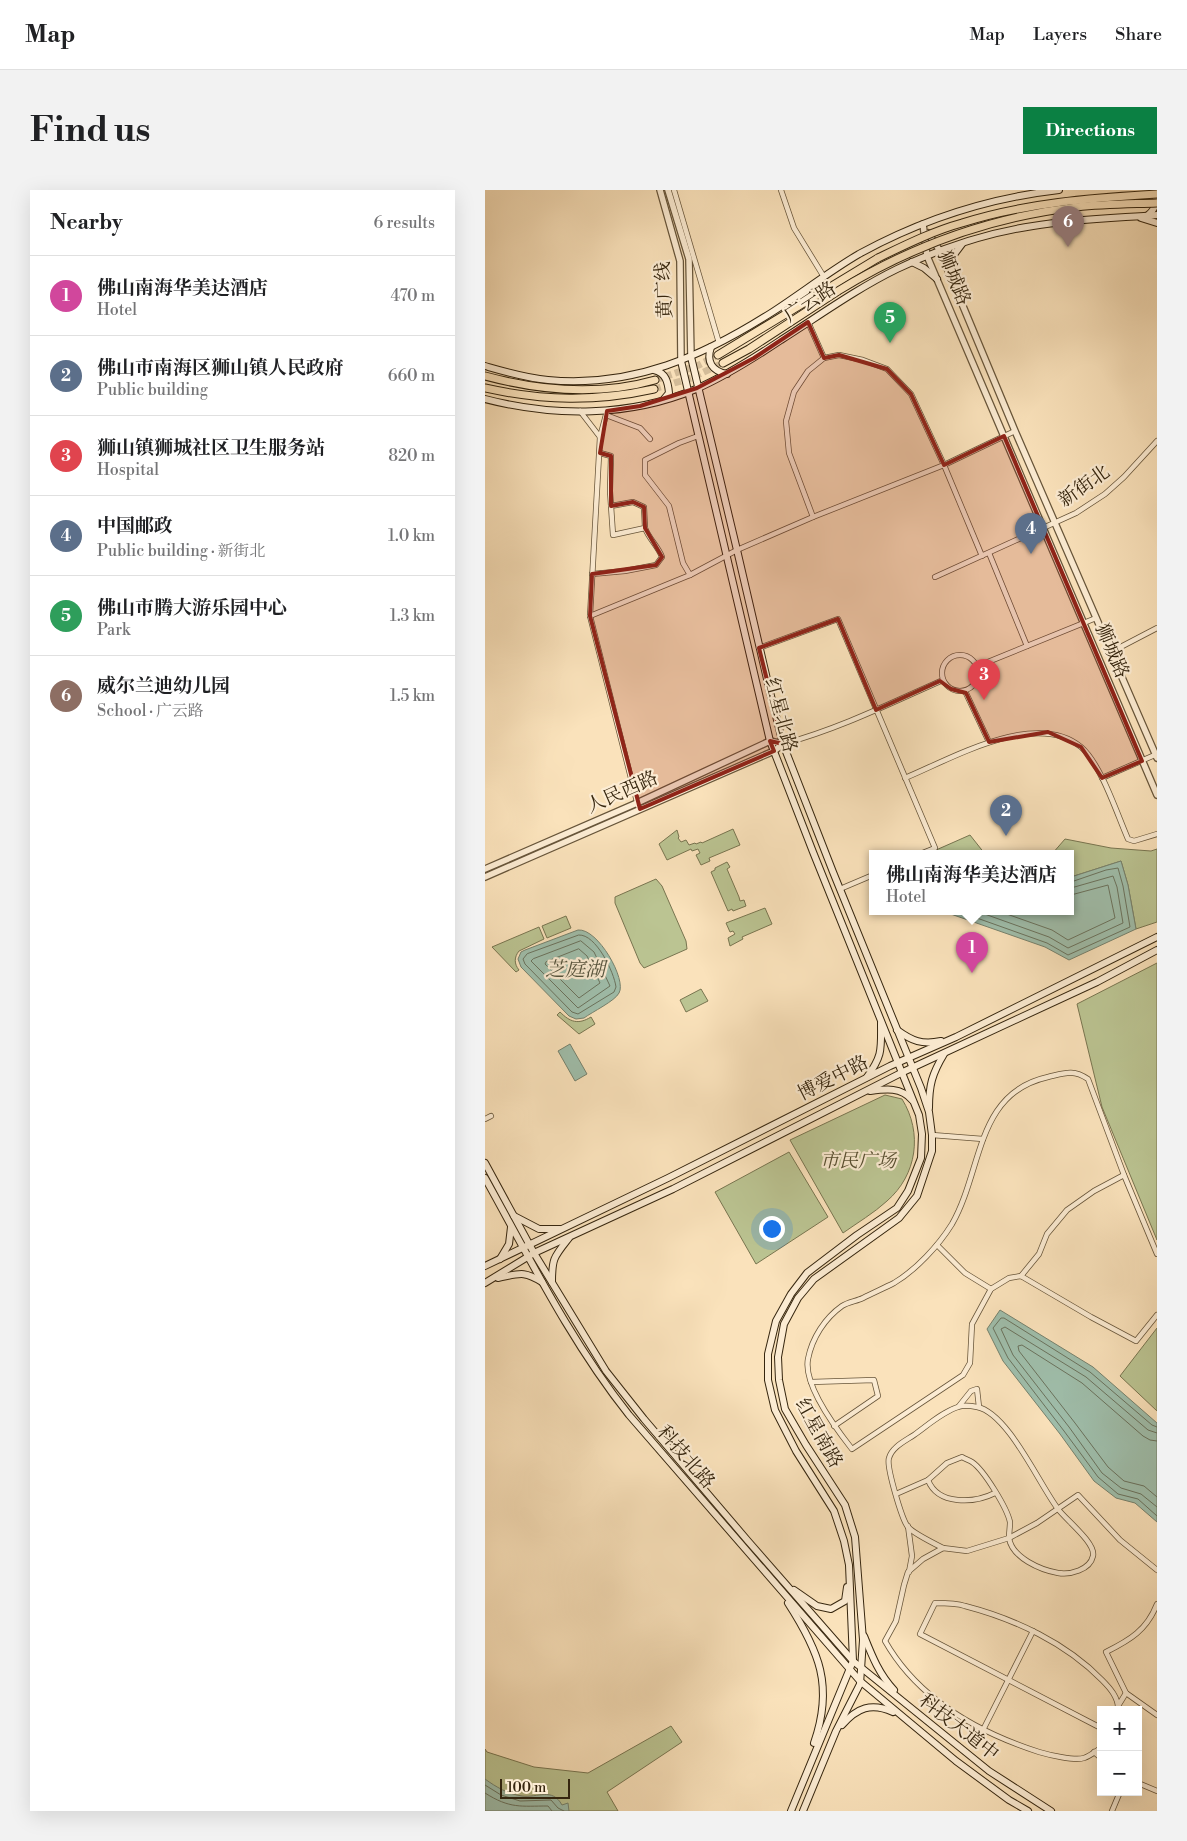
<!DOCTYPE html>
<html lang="en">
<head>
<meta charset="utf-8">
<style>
  body { margin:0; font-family:"Libre Bodoni","Noto Serif SC",serif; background:#f2f2f2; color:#202124 }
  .controls { position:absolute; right:15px; bottom:15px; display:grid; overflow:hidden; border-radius:0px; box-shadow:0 5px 20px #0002 }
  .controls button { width:45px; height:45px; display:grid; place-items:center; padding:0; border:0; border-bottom:1px solid #e0e0e0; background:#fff; color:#202124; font:25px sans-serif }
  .scale { position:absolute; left:15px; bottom:12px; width:70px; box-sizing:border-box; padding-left:5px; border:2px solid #36260f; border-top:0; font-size:14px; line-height:18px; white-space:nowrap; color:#36260f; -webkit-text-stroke:4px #fcecd3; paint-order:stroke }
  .you { position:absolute; left:286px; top:1038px; width:18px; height:18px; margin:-12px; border:4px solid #fff; border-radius:50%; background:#1a73e8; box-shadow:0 0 0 8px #1a73e833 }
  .badge { display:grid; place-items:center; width:32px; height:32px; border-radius:50%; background:#0b8043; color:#fff; font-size:16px; font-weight:700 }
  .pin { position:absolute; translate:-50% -41px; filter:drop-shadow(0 1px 2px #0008) }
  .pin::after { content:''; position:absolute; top:26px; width:18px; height:15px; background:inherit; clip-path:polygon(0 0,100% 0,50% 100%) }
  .popup { position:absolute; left:384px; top:660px; width:205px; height:65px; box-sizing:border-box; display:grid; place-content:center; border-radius:0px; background:#fff; filter:drop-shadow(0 1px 4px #0005); font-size:16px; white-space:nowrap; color:#757577 }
  .popup b { font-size:19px; color:#202124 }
  .popup::after { content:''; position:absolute; left:50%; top:100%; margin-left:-10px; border:10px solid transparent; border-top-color:#fff }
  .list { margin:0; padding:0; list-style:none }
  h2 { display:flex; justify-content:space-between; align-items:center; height:65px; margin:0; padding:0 20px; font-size:21px }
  h2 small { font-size:16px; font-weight:400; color:#757577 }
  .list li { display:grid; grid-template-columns:32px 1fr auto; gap:15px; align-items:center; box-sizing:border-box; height:80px; padding:0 20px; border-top:1px solid #e0e0e0 }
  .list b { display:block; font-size:19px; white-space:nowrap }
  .list p { margin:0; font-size:16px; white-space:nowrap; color:#757577 }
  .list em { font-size:16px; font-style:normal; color:#757577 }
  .map { position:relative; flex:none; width:672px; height:1621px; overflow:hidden; border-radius:0px }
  header { display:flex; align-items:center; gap:30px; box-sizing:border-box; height:70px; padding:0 25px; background:#fff; border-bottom:1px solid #e0e0e0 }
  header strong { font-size:24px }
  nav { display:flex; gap:28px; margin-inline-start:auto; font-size:18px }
  .intro { display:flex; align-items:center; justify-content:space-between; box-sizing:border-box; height:120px; padding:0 30px }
  h1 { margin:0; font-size:35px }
  .button { padding:12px 22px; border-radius:0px; background:#0b8043; color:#fff; font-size:18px; font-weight:700 }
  main { display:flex; gap:30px; padding:0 30px }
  aside { flex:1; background:#fff; border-radius:0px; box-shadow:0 5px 20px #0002 }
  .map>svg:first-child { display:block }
  .green { fill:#bbc492; stroke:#787550 }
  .water { fill:#9fbeab; stroke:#75816d }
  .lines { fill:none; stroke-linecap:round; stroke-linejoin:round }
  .shore { stroke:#6a725d; stroke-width:1 }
  .primary-tunnel { stroke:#d3bc99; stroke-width:7; stroke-dasharray:7 3.5; stroke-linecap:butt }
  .minor-casing { stroke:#67553a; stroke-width:6 }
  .tertiary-casing { stroke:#67553a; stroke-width:8 }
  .secondary-casing { stroke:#36260f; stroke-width:8 }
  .primary-casing { stroke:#36260f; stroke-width:9 }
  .minor { stroke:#fcecd3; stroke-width:4.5 }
  .tertiary { stroke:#fcecd3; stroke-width:5.5 }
  .secondary { stroke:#fcecd3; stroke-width:6 }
  .primary { stroke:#fae2bb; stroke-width:7 }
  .primary-bridge-casing { stroke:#36260f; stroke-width:9; stroke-linecap:butt }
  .primary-bridge { stroke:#fae2bb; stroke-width:7 }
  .marked { fill:#8f2418; fill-opacity:0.2; stroke:#8f2418; stroke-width:4; stroke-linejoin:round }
  .labels { text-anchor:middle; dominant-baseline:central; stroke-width:4.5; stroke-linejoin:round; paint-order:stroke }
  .street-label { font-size:19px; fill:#36260f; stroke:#fcecd3 }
  .park-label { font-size:19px; font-style:italic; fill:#574e30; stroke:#fcecd3 }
  .water-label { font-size:20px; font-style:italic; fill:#56543e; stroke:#fcecd3 }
</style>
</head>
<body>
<header>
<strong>Map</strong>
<nav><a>Map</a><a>Layers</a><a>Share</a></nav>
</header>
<div class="intro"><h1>Find us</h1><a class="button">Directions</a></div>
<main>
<aside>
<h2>Nearby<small>6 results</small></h2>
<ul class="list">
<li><span class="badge" style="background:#d1479c">1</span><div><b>佛山南海华美达酒店</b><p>Hotel</p></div><em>470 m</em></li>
<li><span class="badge" style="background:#5c6f8a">2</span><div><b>佛山市南海区狮山镇人民政府</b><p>Public building</p></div><em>660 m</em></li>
<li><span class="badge" style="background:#e0444e">3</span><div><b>狮山镇狮城社区卫生服务站</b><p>Hospital</p></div><em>820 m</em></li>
<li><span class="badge" style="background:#5c6f8a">4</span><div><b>中国邮政</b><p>Public building · 新街北</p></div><em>1.0 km</em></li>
<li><span class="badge" style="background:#2e9e5b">5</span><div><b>佛山市腾大游乐园中心</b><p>Park</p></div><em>1.3 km</em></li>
<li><span class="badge" style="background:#8d6e63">6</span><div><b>威尔兰迪幼儿园</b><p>School · 广云路</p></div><em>1.5 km</em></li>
</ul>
</aside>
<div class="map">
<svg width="672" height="1621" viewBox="0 0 672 1621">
  <rect width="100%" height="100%" fill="#fae2bb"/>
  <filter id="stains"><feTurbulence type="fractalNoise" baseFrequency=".004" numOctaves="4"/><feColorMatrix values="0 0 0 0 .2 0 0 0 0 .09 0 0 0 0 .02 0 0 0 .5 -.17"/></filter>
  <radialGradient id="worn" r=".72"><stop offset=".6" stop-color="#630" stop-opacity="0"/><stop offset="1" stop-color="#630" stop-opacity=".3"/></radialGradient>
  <g class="green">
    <path d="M 248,639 L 255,655 L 224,668 L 225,671 L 216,675 L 211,665 L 215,663 L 213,659 L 207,661 L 206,659 L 182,670 L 174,654 L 192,640 L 194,647 L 193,648 L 196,652 L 201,650 L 204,655 L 210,653 L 211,654 L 216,652 L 217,653 Z"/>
    <path d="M 485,645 L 500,664 L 442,664 Z"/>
    <path d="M 580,649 L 626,658 L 666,661 L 672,659 L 672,732 L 651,739 L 643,695 L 636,671 L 586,687 L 586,664 L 567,664 Z"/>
    <path d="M 242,672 L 245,677 L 242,679 L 254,707 L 255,711 L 259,710 L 261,716 L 248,721 L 247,719 L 243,721 L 226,682 L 230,680 L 230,678 Z"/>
    <path d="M 171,689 L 177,696 L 201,751 L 202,759 L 159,778 L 155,773 L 130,713 L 130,707 Z"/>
    <path d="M 280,718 L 287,734 L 257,747 L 258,749 L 245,756 L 243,748 L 250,744 L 248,741 L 245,742 L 241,733 Z"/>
    <path d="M 81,726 L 86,738 L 62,748 L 57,736 Z"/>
    <path d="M 54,737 L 59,749 L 34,761 C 29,767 29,774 34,780 L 31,782 L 7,757 Z"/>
    <path d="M 672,773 L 672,1050 L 617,917 L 592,814 Z"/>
    <path d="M 216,799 L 223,811 L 201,822 L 195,810 Z"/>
    <path d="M 75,822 C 85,832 93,835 106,827 L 110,834 L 94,844 L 72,825 Z"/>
    <path d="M 400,905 L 417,909 C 438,943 432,985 402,1011 C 389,1023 372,1033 358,1043 L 305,950 Z"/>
    <path d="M 304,962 L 343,1027 L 271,1074 L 230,1002 Z"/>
    <path d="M 672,1138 L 672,1221 L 635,1186 Z"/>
    <path d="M 186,1536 L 197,1552 L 122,1602 L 133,1621 L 0,1621 L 0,1559 L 2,1562 L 49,1577 L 103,1583 Z"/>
  </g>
  <g class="water">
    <path d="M 636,671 L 643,695 L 651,739 L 584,770 L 560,757 L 460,722 L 586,722 L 586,687 Z"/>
    <path d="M 93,740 C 113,738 142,790 134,803 C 130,811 107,822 99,828 L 91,829 L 84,826 L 36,777 L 33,769 L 36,762 L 40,760 Z"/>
    <path d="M 85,854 L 102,884 L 90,891 L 73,861 Z"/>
    <path d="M 515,1120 L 608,1177 L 672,1233 L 672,1332 L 650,1313 L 631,1308 L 609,1291 L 575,1244 L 518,1171 L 502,1139 Z"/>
    <path d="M 0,1589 C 11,1597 23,1604 37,1606 C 53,1608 67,1597 77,1615 L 83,1613 L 84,1621 L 0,1621 Z"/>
  </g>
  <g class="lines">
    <g class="shore">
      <path d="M 475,722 L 562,753 L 583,765 L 645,737 L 638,696 L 633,678 L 621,680 L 586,692"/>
      <path d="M 494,722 L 564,747 L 583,758 L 638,733 L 632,697 L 628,686 L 586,698"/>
      <path d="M 516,722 L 567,740 L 583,750 L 630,728 L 623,695 L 586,705"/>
      <path d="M 94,745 C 111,744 129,782 131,797 L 129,802 L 93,824 L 87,822 L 40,774 L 38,769 L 42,764 Z"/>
      <path d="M 96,751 L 109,762 L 125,796 L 93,818 L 46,771 L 48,769 Z"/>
      <path d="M 94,759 L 102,766 L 115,793 L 94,808 L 60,774 L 61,772 Z"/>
      <path d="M 672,1237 L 667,1235 L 605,1182 L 519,1128 L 516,1128 L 508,1138 L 523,1168 L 579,1241 L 613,1287 L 633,1304 L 653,1309 L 672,1326"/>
      <path d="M 672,1243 L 663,1240 L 601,1187 L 520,1137 L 516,1139 L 528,1165 L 584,1237 L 617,1283 L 636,1298 L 656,1304 L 672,1317"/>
      <path d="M 672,1251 L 665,1250 L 658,1246 L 597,1193 L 537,1155 L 533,1156 L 534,1161 L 590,1233 L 623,1277 L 639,1291 L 659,1296 L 672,1307"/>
      <path d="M 0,1595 L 16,1605 L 35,1611 L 66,1610 L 73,1618 L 79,1621"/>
      <path d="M 0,1603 C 25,1619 36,1616 63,1616 L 67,1621"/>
    </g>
    <g class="primary-tunnel">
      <path d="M 170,190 L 214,175 L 233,165"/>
      <path d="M 169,199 L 206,188 L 238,173"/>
    </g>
    <defs>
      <g id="minor">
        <path d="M 189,0 L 234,153"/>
        <path d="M 296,0 L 309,38 L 339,87"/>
        <path d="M 323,132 L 339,168"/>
        <path d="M 95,221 L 115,247"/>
        <path d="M 122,221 L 115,247 L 105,426 L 153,616"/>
        <path d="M 121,225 L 155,238 L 165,249"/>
        <path d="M 126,316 L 148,312 L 159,317 L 160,338"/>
        <path d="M 328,327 L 304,263 L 301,231 L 309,202 L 323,181 L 339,168 L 354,165 L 378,170 L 402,179 L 426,204 L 459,275 L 497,366"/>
        <path d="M 504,363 L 542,456"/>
        <path d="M 107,384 L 140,381 L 171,375 L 177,367 C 173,356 164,349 160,338 L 128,345 L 125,301 L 126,266 L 115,263"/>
        <path d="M 205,385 L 198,373 L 184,316 L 160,285 L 160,270 L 194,253 L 213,246"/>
        <path d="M 450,387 L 591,323 L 620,304 L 639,287 L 672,251"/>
        <path d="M 105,426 L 205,385 L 252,360 L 328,327 L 459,275 L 530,241"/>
        <path d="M 274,458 L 353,429 L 450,658 L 435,664"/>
        <path d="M 626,462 L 672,438"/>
        <circle cx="475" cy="483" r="18"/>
        <path d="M 493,476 L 611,428"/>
        <path d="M 480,501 L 504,552"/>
        <path d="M 298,554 C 354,539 406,513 458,490"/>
        <path d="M 420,588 C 466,569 551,519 596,557 C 616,574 632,624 643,649 L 649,651 L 672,644"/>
        <path d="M 617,588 L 672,564"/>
        <path d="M 355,699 L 388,685"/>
        <path d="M 0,929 L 6,926"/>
        <path d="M 447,945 L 498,949"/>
        <path d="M 452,1055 L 480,1083 L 506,1099"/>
        <path d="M 672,1064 L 639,985 L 603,889 C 588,879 580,883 563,887 C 490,903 498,980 467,1034 C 454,1055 431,1080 409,1093 C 399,1098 388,1103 378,1108 C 372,1111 363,1112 357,1116 C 340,1128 327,1148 323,1169 C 318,1195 352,1240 367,1259 L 478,1185 L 485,1173 L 487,1134 L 506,1099 L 524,1088 L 536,1086 L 606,1127 L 651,1151 L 672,1125"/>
        <path d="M 536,1086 L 554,1064 L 562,1044 L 582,1020 L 609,1001 L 639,985"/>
        <path d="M 326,1192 L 389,1190 L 393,1206 L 349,1236"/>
        <path d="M 474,1216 L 486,1201 L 492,1199 L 494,1217"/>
        <path d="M 411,1304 L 443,1290"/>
        <path d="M 423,1336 L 427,1366 L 424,1382"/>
        <path d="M 458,1358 C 450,1354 428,1343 423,1337 C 417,1330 401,1276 404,1268 C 407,1257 420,1251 429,1245 C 442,1236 457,1222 473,1217 C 478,1215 487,1216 492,1217 C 523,1223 554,1294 573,1319 C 581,1330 611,1353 608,1366 C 605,1380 585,1385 573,1383 C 556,1380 527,1368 524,1348 C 524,1343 525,1337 525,1332 C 522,1318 499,1280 487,1272 C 484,1270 480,1269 477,1267 L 462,1273 L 443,1290 C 453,1316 490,1313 510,1303"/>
        <path d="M 672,1414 C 662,1440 645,1450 621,1462 L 641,1503 L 672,1525"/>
        <path d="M 633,1516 L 641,1503"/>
        <path d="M 616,1538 L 435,1444 L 450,1413 C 460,1413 471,1413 480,1416 C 530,1429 581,1453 617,1490 C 625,1498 634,1508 633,1520"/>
        <path d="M 498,1540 L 548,1441"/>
        <path d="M 616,1558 C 611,1561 605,1566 599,1568 C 590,1571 564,1565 554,1562 C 492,1542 433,1509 400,1451 L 411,1431 L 419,1395 L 423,1382 L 438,1369 L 458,1358 L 482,1361 L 524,1348 L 552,1333 L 593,1305 L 635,1350 L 672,1380"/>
        <path d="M 609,1562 L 616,1568"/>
        <path d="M 653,1593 L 672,1601"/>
        <path d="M 627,1621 L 635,1602"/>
      </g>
      <g id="tertiary">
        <path d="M 175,0 L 195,71 L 196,171"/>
        <path d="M 183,0 L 204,69 L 206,167"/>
        <path d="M 438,34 L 442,66 L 672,605"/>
        <path d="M 443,43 L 455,61 L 530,241 L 672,568"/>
        <path d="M 0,679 L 152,613 L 285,551 L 298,554"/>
        <path d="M 0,687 L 289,561 L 298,554"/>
      </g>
      <g id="secondary">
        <path d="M 663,25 C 672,18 672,10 669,0"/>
        <path d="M 656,28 L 672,33"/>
        <path d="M 427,72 L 439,78 L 452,89"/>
        <path d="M 464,83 L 468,66 L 477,54"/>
        <path d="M 226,157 C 221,172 227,181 242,184"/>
        <path d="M 206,167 L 252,360 L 285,502 L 298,554 L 348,682 L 436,898 L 444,922 L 447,945 L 447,961 L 432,1006 L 414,1028 L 329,1089 L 313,1108 L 299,1134 L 293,1167 L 294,1190 L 300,1219 L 321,1255 L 360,1315 L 370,1347 L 378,1450 L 375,1494 L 351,1541 L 318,1621"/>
        <path d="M 196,171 L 285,551 L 328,662 L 434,925 L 437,944 L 436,968 L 423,1001 L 412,1018 L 372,1045 L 322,1083 L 306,1104 L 291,1131 L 283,1164 L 283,1190 L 290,1220 L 311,1261 L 349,1321 L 359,1351 L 364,1375 L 368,1471 L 306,1621"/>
        <path d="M 0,176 C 21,182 41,188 63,190 C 148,198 219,166 289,121 C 318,102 345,81 374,64 C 436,30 504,8 574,0"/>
        <path d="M 169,180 C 181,183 183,192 184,203 L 179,209"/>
        <path d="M 0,209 C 69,227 145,227 211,199 C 241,186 269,168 296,150 C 334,126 371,99 412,79 C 454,59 501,43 548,36 C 589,29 631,28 672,25"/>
        <path d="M 412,840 C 427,851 437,855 456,851"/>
        <path d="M 382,887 C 398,865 396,859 396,833"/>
        <path d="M 385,901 C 401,899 416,897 427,910"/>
        <path d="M 444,918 C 444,895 447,884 459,864"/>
        <path d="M 0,973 L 49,1063 L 121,1181 L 159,1229 L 263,1351 L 368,1471 L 504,1581 L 566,1621"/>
        <path d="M 0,988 C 45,1069 86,1152 144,1225 L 375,1491 L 471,1571 L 524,1610 L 543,1621"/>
        <path d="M 29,1026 L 54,1039 L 75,1039"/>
        <path d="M 15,1069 L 24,1054 L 26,1037"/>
        <path d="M 0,1076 L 183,988 L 405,876 L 471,847 L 672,747"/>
        <path d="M 13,1088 C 34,1084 38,1080 57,1092"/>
        <path d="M 67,1092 C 67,1068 69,1067 84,1048"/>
        <path d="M 0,1093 L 49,1063 L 188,999 L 418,882 L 612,792 L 672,760"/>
        <path d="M 309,1400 L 332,1416 L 346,1419 L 360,1411 L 362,1397"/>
        <path d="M 303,1413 C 334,1461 349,1496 329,1553"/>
        <path d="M 379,1446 C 387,1466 394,1484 409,1500"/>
        <path d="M 357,1535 C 372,1518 386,1512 408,1522"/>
      </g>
      <g id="primary">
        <path d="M 233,165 L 393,68"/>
        <path d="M 238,173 L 264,159 L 353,101"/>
        <path d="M 0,186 C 56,201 114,206 170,190"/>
        <path d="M 0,198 C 59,211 110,212 169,199"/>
      </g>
    </defs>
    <use href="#minor" class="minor-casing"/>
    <use href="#tertiary" class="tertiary-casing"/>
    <use href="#secondary" class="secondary-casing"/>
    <use href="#primary" class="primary-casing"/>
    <use href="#minor" class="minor"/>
    <use href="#tertiary" class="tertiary"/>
    <use href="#secondary" class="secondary"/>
    <use href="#primary" class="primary"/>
    <defs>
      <g id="primary-bridge">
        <path d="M 393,68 C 420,55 448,41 477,33 C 540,13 606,8 672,4"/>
        <path d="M 353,101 C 426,56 506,27 592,17 C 618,14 645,14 672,13"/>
      </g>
    </defs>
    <use href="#primary-bridge" class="primary-bridge-casing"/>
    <use href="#primary-bridge" class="primary-bridge"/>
  </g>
  <path class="marked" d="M 323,132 L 339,168 L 354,165 L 402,179 L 426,204 L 459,275 L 519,246 L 657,571 L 617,588 L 596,557 L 563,542 L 504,552 L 481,503 L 466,499 L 455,491 L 391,520 L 353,429 L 274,458 L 298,554 L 285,551 L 289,561 L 155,619 L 105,426 L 107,384 L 171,375 L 177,367 L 160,338 L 159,317 L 148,312 L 126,316 L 126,266 L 115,263 L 122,221 L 155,216 L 212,198 L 269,168 Z"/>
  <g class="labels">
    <g class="street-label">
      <text transform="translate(469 88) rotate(68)">狮城路</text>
      <text transform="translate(179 100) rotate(-93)">黄广线</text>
      <text transform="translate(325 112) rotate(-33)">广云路</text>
      <text transform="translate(599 296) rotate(-35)">新街北</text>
      <text transform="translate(627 461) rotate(67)">狮城路</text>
      <text transform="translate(296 525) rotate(75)">红星北路</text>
      <text transform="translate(137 602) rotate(-24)">人民西路</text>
      <text transform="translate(348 888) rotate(-27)">博爱中路</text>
      <text transform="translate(334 1243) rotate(61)">红星南路</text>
      <text transform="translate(201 1267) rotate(49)">科技北路</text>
      <text transform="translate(474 1537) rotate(38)">科技大道中</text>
    </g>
    <g class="park-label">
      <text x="373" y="971">市民广场</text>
    </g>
    <g class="water-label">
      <text x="90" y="780">芝庭湖</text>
    </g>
  </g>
  <rect width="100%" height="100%" filter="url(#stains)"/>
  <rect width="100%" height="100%" fill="url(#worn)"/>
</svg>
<div class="controls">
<button>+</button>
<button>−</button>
</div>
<div class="scale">100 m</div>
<div class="you"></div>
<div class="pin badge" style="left:487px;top:783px;background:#d1479c">1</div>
<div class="popup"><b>佛山南海华美达酒店</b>Hotel</div>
<div class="pin badge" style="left:521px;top:646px;background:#5c6f8a">2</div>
<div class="pin badge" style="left:499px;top:510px;background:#e0444e">3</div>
<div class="pin badge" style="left:546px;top:364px;background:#5c6f8a">4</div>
<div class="pin badge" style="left:405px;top:153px;background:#2e9e5b">5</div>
<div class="pin badge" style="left:583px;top:57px;background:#8d6e63">6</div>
</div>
</main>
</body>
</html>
